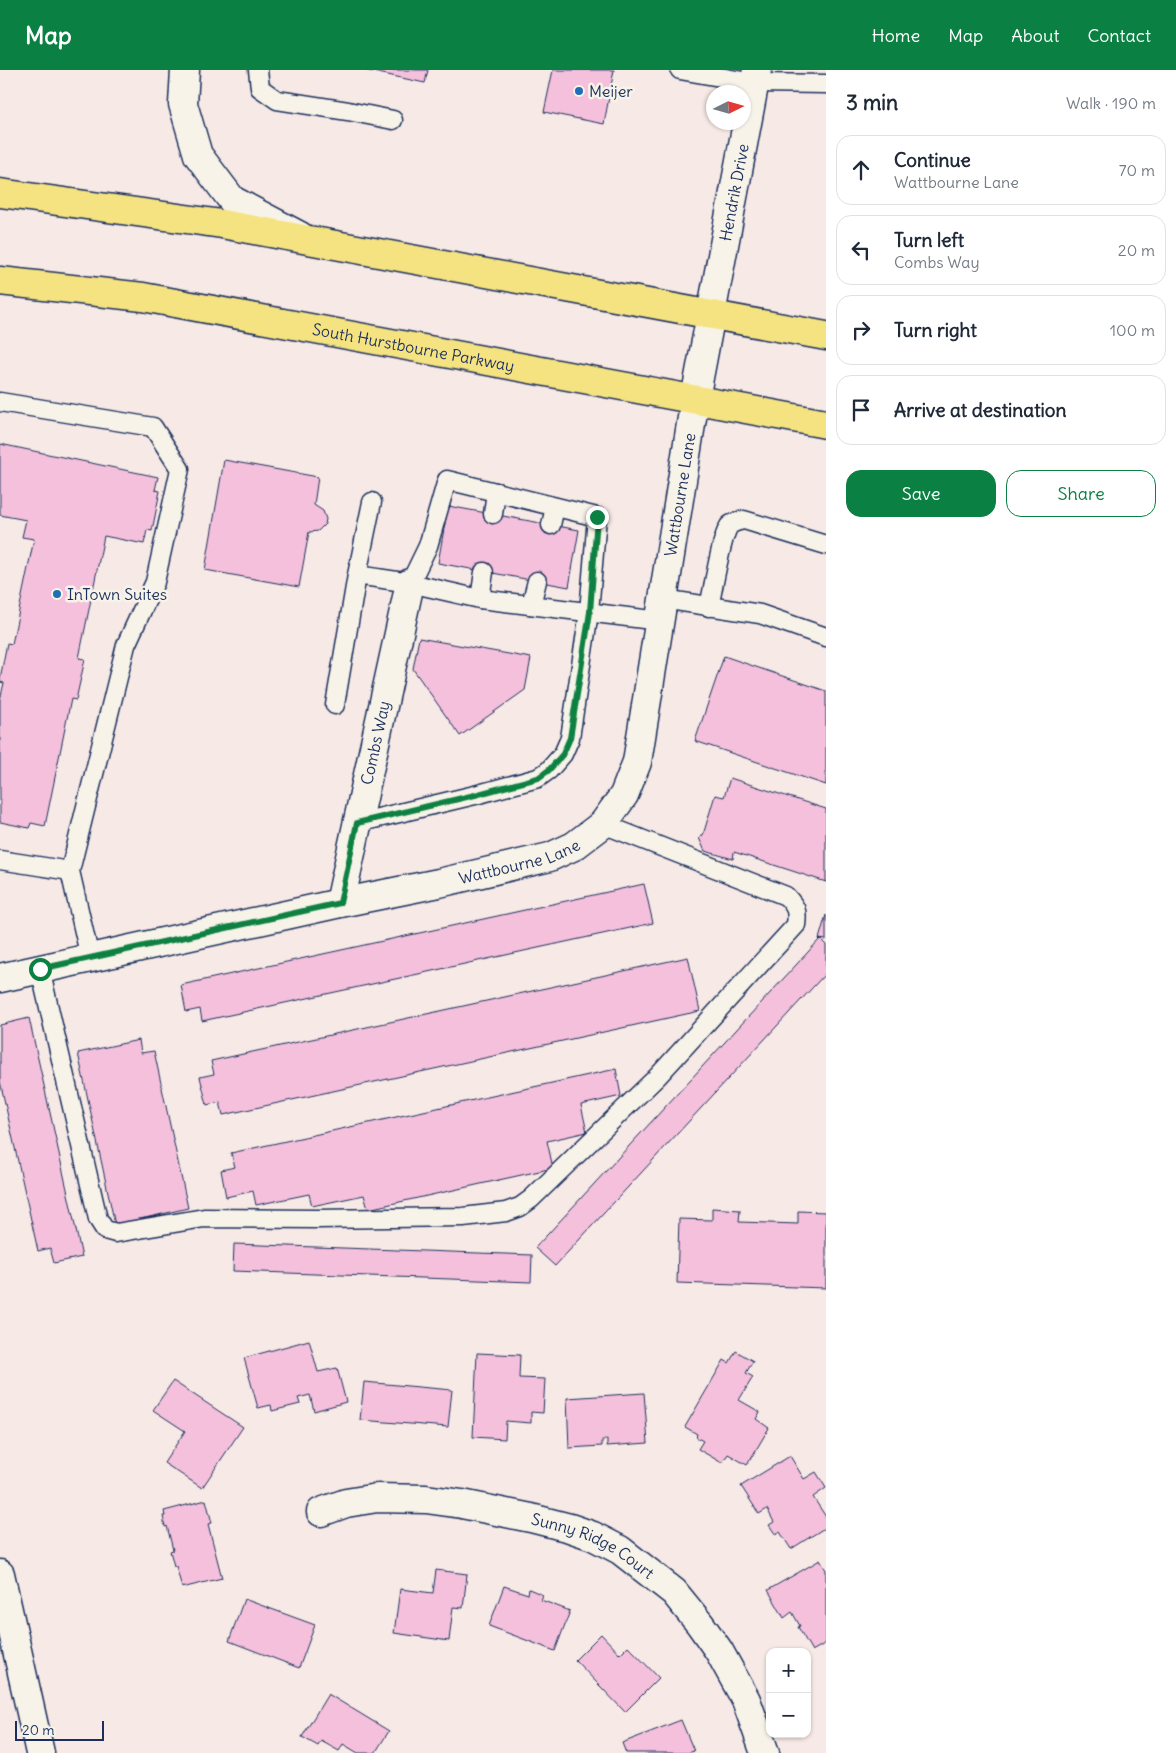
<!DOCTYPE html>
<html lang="en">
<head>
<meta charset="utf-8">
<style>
  body { margin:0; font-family:Delius,sans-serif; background:#f6f6f7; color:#1f2937 }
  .controls { position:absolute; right:15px; bottom:15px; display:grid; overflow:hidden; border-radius:10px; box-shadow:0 1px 4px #0004 }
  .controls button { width:45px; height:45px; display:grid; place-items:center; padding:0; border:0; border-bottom:1px solid #e0e1e3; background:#fff; color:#1f2937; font:25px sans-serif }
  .compass { position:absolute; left:706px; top:15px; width:45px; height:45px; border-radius:50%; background:#fff; box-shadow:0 1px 4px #0004; rotate:85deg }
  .scale { position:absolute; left:15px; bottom:12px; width:89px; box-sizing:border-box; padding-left:5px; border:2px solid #1b2f5e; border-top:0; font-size:14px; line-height:18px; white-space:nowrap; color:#1b2f5e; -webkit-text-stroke:4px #f7f3e8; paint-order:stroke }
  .stop { position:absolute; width:15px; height:15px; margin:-11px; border:4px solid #0b8043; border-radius:50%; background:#fff }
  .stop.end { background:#0b8043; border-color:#fff; box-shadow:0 1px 5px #0008 }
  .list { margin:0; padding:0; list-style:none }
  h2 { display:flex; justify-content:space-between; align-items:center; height:65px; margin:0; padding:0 20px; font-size:21px }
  h2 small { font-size:16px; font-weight:400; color:#747a83 }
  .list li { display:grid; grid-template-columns:32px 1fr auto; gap:15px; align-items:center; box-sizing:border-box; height:70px; margin:0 10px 10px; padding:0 10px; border:1px solid #e0e1e3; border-radius:15px }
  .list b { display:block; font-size:19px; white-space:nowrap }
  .list p { margin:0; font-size:16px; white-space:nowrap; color:#747a83 }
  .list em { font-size:16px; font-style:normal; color:#747a83 }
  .actions { display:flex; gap:10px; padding:15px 20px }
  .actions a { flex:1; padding:11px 0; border:1px solid #0b8043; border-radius:15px; text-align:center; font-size:18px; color:#0b8043 }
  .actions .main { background:#0b8043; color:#fff }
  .icon { flex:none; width:28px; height:28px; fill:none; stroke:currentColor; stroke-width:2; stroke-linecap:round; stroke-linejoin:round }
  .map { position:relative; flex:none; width:826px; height:1683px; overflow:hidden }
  header { display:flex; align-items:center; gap:30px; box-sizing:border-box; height:70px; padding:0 25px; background:#0b8043; color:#fff }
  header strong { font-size:24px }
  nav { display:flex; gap:28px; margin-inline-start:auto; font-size:18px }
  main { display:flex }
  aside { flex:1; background:#fff }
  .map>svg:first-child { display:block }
  .building { fill:#f5c0db; stroke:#1b2f5e }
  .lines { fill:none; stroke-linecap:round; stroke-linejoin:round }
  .service-casing { stroke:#1b2f5e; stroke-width:21 }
  .minor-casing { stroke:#1b2f5e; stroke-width:31 }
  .secondary-casing { stroke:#1b2f5e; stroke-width:31 }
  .primary-casing { stroke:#1b2f5e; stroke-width:31 }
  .service { stroke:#f7f3e8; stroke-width:18 }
  .minor { stroke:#f7f3e8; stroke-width:28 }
  .secondary { stroke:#f7f3e8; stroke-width:28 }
  .primary { stroke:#f5e382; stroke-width:28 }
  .route { stroke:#0b8043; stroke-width:6 }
  .poi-dot { fill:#1f6fb2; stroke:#f7f3e8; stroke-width:2 }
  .labels { text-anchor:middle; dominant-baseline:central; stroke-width:5; stroke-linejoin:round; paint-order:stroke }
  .poi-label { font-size:16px; fill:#1b2f5e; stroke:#f7f3e8; text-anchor:start }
  .street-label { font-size:16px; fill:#1b2f5e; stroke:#f7f3e8 }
</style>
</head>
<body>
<header>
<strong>Map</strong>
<nav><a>Home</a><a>Map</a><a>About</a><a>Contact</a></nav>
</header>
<main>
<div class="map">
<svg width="826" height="1683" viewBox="0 0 826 1683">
  <rect width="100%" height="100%" fill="#f7e9e5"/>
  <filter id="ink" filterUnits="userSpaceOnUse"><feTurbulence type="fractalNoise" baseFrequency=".02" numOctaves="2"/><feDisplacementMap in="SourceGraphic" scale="10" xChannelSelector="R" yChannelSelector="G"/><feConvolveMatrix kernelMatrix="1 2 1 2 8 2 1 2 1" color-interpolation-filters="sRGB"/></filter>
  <g filter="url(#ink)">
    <g class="building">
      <path d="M 364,0 L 428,0 L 425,13 Z"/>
      <path d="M 553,0 L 614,0 L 604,54 L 544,42 Z"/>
      <path d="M 0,374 L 158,407 L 155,420 L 160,421 L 152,461 L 147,460 L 144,474 L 104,466 L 79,588 L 85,589 L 76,630 L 71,629 L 45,756 L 31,753 L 29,758 L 0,752 L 0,630 L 4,613 L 0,612 L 0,609 L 7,573 L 12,574 L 34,469 L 22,467 L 26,450 L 0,445 Z"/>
      <path d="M 224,390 L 318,407 L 314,435 L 323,441 L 326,449 L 325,454 L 318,461 L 309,462 L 299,517 L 205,500 Z"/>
      <path d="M 448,436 L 579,460 L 569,517 L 438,493 Z"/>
      <path d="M 419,568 L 531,588 L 525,620 L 460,666 L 413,599 Z"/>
      <path d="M 724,586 L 826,621 L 826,715 L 695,671 Z"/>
      <path d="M 730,708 L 826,739 L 826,812 L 734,782 L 733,789 L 705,781 L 699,768 L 703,765 L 715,725 L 724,727 Z"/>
      <path d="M 644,814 L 653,853 L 202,951 L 200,939 L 186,942 L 181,915 Z"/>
      <path d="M 826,845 L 826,870 L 819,869 Z"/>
      <path d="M 820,869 L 826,875 L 826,903 L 555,1196 L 535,1178 Z"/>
      <path d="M 688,887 L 700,941 L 223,1045 L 220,1032 L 207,1035 L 200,1007 L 214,1004 L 211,991 Z"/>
      <path d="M 29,948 L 82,1187 L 54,1193 L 50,1178 L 38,1181 L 0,1011 L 0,955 Z"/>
      <path d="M 139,970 L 141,983 L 154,981 L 188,1138 L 115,1155 L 78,983 Z"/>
      <path d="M 616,999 L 621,1026 L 581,1035 L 587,1062 L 547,1071 L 553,1098 L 368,1139 L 364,1125 L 312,1136 L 309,1124 L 256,1135 L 253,1121 L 226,1127 L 221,1100 L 235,1097 L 231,1083 Z"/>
      <path d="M 712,1138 L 740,1140 L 739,1152 L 798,1154 L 798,1141 L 826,1142 L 826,1218 L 677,1213 L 679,1149 L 712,1150 Z"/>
      <path d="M 234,1174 L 532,1185 L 531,1212 L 233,1201 Z"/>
      <path d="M 309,1270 L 318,1302 L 337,1298 L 346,1332 L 314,1341 L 310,1325 L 298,1328 L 300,1334 L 272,1341 L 271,1335 L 258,1338 L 244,1288 Z"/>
      <path d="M 736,1281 L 753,1291 L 746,1303 L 753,1307 L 739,1330 L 760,1342 L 756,1349 L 769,1358 L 747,1395 L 728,1384 L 722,1393 L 698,1379 L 703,1371 L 696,1367 L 697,1364 L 685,1357 L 724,1290 L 729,1293 Z"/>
      <path d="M 477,1283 L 520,1285 L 519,1308 L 545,1309 L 543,1343 L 531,1342 L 531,1353 L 506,1351 L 505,1369 L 473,1367 Z"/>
      <path d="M 173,1311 L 243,1357 L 202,1418 L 164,1393 L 185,1361 L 153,1340 Z"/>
      <path d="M 364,1312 L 452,1320 L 448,1357 L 360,1350 Z"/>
      <path d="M 644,1323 L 648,1373 L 607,1376 L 607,1370 L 602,1370 L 602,1376 L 569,1378 L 567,1328 Z"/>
      <path d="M 790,1386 L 804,1409 L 816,1402 L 826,1418 L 813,1427 L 826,1447 L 826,1457 L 791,1479 L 780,1462 L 776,1465 L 769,1455 L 774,1452 L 767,1439 L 759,1444 L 741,1416 Z"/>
      <path d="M 206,1430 L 212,1453 L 208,1454 L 222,1508 L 182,1518 L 176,1496 L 174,1496 L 170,1481 L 173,1480 L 167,1456 L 165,1457 L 163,1446 L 165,1446 L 164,1441 Z"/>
      <path d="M 820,1490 L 826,1500 L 826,1573 L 812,1581 L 798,1557 L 800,1556 L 792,1542 L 784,1548 L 768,1520 Z"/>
      <path d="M 436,1500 L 467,1504 L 463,1538 L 453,1537 L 449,1571 L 394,1563 L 400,1519 L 433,1523 Z"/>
      <path d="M 504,1516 L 528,1524 L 529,1519 L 543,1525 L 541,1530 L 570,1541 L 555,1581 L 489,1556 Z"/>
      <path d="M 244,1529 L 315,1555 L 299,1598 L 229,1571 Z"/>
      <path d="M 601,1564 L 620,1584 L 628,1576 L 659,1608 L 625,1642 L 575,1590 Z"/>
      <path d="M 328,1624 L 389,1661 L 375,1683 L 358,1683 L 343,1674 L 339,1681 L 321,1671 L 318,1676 L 302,1667 Z"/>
      <path d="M 681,1650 L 694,1681 L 688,1683 L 626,1683 L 622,1673 Z"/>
    </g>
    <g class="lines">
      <defs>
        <g id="service">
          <path d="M 258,0 L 260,18 L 277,30 L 348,41 L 393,50"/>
          <path d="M 680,0 L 754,13 L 826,14"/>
          <path d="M 0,332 L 153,357 L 180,399 L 155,512 L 126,575 L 70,801 L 90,888"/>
          <path d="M 493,444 L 496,422"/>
          <path d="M 551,455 L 555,437"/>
          <path d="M 357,505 L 372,432"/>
          <path d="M 480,529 L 484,502"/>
          <path d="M 663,529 L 760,544 L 826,567"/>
          <path d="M 531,535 L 537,511"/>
          <path d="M 709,537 C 713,520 721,468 729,456 C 733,452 739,451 744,450 L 826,475"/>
          <path d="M 335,635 L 357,505 L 410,513 L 480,529 L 660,551"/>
          <path d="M 357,753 L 475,725 L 538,708 L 549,700 L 563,684 L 570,668 L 589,542 L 597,447 L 447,410 L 428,476 L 410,513"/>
          <path d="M 0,790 L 70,801"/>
          <path d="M 40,899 L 98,1149 L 105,1160 L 116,1163 L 204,1148 L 317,1149 L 463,1147 L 506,1142 L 520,1137 L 531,1129 L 658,1006 L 796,855 C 798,840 796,837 786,826 L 603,754"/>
        </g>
        <g id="minor">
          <path d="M 185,0 L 183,34 L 198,85 L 232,130 L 300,166"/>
          <path id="s1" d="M 340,833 L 410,513"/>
          <path id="s2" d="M 0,908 L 340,833 L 439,813 L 550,787 L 574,776 L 603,754 L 624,725 L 637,692 L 695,329 L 757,0"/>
          <path id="s3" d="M 321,1442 L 346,1433 L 377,1428 L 426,1429 L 462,1434 L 531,1448 L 570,1458 L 593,1466 L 620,1480 L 674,1522 L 700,1554 L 719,1581 L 746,1630 L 765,1683"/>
        </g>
        <path id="secondary" d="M 0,1504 L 40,1683"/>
        <g id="primary">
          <path d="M 0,123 L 222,154 L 826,266"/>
          <path id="s4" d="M 0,211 L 143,227 L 826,354"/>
        </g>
      </defs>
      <use href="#service" class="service-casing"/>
      <use href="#minor" class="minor-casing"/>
      <use href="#secondary" class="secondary-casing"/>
      <use href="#primary" class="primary-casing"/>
      <use href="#service" class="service"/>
      <use href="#minor" class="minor"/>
      <use href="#secondary" class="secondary"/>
      <use href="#primary" class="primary"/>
    </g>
  </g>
  <g class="lines" filter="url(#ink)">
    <path class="route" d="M 40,899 L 340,833 L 357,753 L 475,725 L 538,708 L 549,700 L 563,684 L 570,668 L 590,542 L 597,447"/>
  </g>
  <g class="poi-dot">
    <circle cx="579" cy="21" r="5"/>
    <circle cx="57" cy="524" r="5"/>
  </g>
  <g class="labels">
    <g class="poi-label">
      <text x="589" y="21">Meijer</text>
      <text x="67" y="524">InTown Suites</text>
    </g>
    <g class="street-label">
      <text stroke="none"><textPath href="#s2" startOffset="1275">Hendrik Drive</textPath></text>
      <text stroke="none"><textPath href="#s4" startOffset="419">South Hurstbourne Parkway</textPath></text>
      <text stroke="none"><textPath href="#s2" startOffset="968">Wattbourne Lane</textPath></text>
      <text stroke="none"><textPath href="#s1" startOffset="164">Combs Way</textPath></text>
      <text stroke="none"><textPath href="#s2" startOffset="532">Wattbourne Lane</textPath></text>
      <text stroke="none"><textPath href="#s3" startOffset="282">Sunny Ridge Court</textPath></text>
    </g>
  </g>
</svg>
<div class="controls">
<button>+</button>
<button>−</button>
</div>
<svg class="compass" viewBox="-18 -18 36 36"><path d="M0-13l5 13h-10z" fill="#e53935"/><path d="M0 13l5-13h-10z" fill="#747a83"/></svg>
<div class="scale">20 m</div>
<div class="stop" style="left:40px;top:899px"></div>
<div class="stop end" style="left:597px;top:447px"></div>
</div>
<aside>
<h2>3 min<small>Walk · 190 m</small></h2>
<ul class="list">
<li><svg class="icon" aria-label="ahead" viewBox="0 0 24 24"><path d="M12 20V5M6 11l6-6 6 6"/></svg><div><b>Continue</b><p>Wattbourne Lane</p></div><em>70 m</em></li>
<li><svg class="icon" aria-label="left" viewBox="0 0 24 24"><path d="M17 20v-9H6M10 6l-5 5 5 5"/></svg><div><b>Turn left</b><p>Combs Way</p></div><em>20 m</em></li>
<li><svg class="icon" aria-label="right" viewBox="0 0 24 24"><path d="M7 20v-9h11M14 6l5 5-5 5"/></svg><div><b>Turn right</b></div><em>100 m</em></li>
<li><svg class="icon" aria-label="arrive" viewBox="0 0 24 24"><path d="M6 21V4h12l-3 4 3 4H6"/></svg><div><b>Arrive at destination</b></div></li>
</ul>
<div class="actions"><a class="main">Save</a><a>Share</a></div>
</aside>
</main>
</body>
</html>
